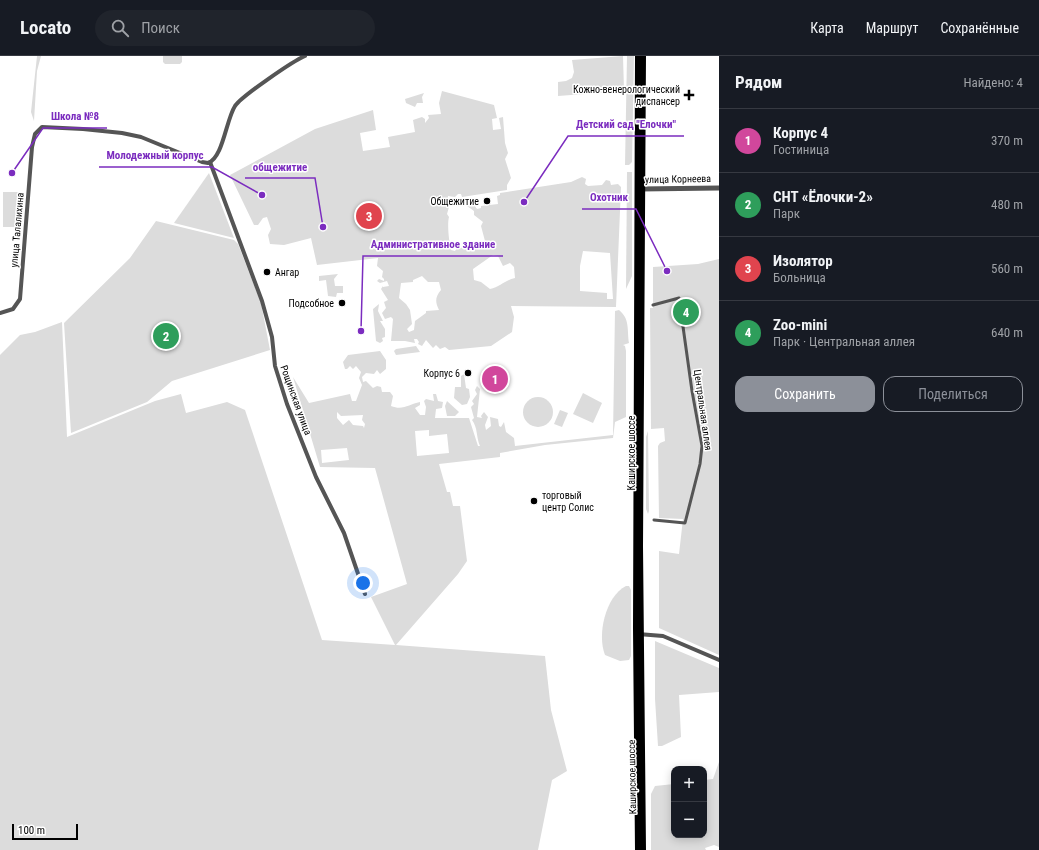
<!DOCTYPE html>
<html lang="ru">
<head>
<meta charset="utf-8">
<style>
  body { margin:0; font-family:"Roboto Condensed",sans-serif; background:#20242c; color:#f1f3f6 }
  .controls { position:absolute; right:12px; bottom:12px; display:grid; overflow:hidden; border-radius:8px; box-shadow:0 2px 10px #0003 }
  .controls button { width:36px; height:36px; display:grid; place-items:center; padding:0; border:0; border-bottom:1px solid #363941; background:#171b24; color:#f1f3f6; font:20px sans-serif }
  .scale { position:absolute; left:12px; bottom:10px; width:66px; box-sizing:border-box; padding-left:4px; border:2px solid #000; border-top:0; font-size:11px; line-height:14px; white-space:nowrap; color:#000; -webkit-text-stroke:3px #fff; paint-order:stroke }
  .you { position:absolute; left:363px; top:527px; width:14px; height:14px; margin:-10px; border:3px solid #fff; border-radius:50%; background:#1a73e8; box-shadow:0 0 0 6px #1a73e833 }
  .badge { display:grid; place-items:center; width:26px; height:26px; border-radius:50%; background:#8c9099; color:#fff; font-size:13px; font-weight:700 }
  .pin { position:absolute; translate:-50% -50%; border:2px solid #fff; box-shadow:0 1px 4px #0006 }
  .list { margin:0; padding:0; list-style:none }
  h2 { display:flex; justify-content:space-between; align-items:center; height:52px; margin:0; padding:0 16px; font-size:17px }
  h2 small { font-size:13px; font-weight:400; color:#9ea1a6 }
  .list li { display:grid; grid-template-columns:26px 1fr auto; gap:12px; align-items:center; box-sizing:border-box; height:64px; padding:0 16px; border-top:1px solid #363941 }
  .list b { display:block; font-size:15px; white-space:nowrap }
  .list p { margin:0; font-size:13px; white-space:nowrap; color:#9ea1a6 }
  .list em { font-size:13px; font-style:normal; color:#9ea1a6 }
  .actions { display:flex; gap:8px; padding:12px 16px }
  .actions a { flex:1; padding:9px 0; border:1px solid #8c9099; border-radius:12px; text-align:center; font-size:14px; color:#8c9099 }
  .actions .main { background:#8c9099; color:#fff }
  .icon { flex:none; width:22px; height:22px; fill:none; stroke:currentColor; stroke-width:2; stroke-linecap:round; stroke-linejoin:round }
  .map { position:relative; flex:none; width:719px; height:794px; overflow:hidden }
  header { display:flex; align-items:center; gap:24px; box-sizing:border-box; height:56px; padding:0 20px; background:#171b24; border-bottom:1px solid #363941 }
  header strong { font-size:19px }
  nav { display:flex; gap:22px; margin-inline-start:auto; font-size:14px }
  .search { width:280px; height:36px; background:#20242c; display:flex; align-items:center; gap:10px; box-sizing:border-box; padding:0 14px; border-radius:22px; color:#9ea1a6; font-size:15px }
  main { display:flex }
  aside { flex:1; background:#171b24 }
  .map>svg:first-child { display:block }
  .green { fill:#dcdcdc; fill-rule:evenodd }
  .lines { fill:none; stroke-linecap:round; stroke-linejoin:round }
  .pedestrian { stroke:#555; stroke-width:3 }
  .minor { stroke:#555; stroke-width:4 }
  .tertiary { stroke:#555; stroke-width:5 }
  .primary { stroke:#000; stroke-width:6 }
  .poi-dot { fill:#000; stroke:#fff; stroke-width:1.5 }
  .labels { text-anchor:middle; dominant-baseline:central; stroke-width:3; stroke-linejoin:round; paint-order:stroke }
  .poi-label { font-size:10px; fill:#000; stroke:#fff; text-anchor:end }
  .street-label { font-size:10px; fill:#000; stroke:#fff }
  .leader { fill:none; stroke:#7b2cbf; stroke-width:1.5 }
  .callout-dot { fill:#7b2cbf; stroke:#fff; stroke-width:1.5 }
  .callout-label { font-size:11px; text-anchor:middle; font-weight:bold; fill:#7b2cbf; stroke:#fff; stroke-width:3; stroke-linejoin:round; paint-order:stroke }
</style>
</head>
<body>
<header>
<strong>Locato</strong>
<div class="search"><svg class="icon" aria-label="search" viewBox="0 0 24 24"><circle cx="10" cy="10" r="6"/><path d="M15 15l6 6"/></svg>Поиск</div>
<nav><a>Карта</a><a>Маршрут</a><a>Сохранённые</a></nav>
</header>
<main>
<div class="map">
<svg width="719" height="794" viewBox="0 0 719 794">
  <rect width="100%" height="100%" fill="#fff"/>
  <g class="green">
    <path d="M 37,0 L 41,0 L 37,15 L 34,65 L 31,56 Z"/>
    <path d="M 163,0 L 182,0 L 182,6 L 180,8 L 165,8 L 163,6 Z"/>
    <path d="M 623,0 L 624,35 L 558,40 L 558,26 L 566,25 L 572,22 L 574,16 L 572,4 Z"/>
    <path d="M 627,0 L 634,0 L 632,106 L 629,109 L 625,109 Z"/>
    <path d="M 442,35 L 494,49 L 497,62 L 492,63 L 493,74 L 501,73 L 499,62 L 503,61 L 505,87 L 508,97 L 505,103 L 511,122 L 507,129 L 507,134 L 462,141 L 461,138 L 458,138 L 455,141 L 448,140 L 448,143 L 445,144 L 446,149 L 449,151 L 447,158 L 449,161 C 447,168 449,186 451,194 L 455,195 L 457,192 L 468,191 L 468,189 L 471,188 L 473,191 L 480,193 L 485,185 L 481,170 L 483,166 L 474,159 L 474,155 L 467,150 L 469,146 L 472,146 L 477,153 L 481,152 L 481,150 L 498,148 L 497,140 L 500,139 L 500,137 L 571,126 L 582,121 L 586,123 L 585,128 L 588,130 L 602,129 L 606,124 L 610,125 L 611,129 L 618,128 L 621,131 L 616,251 L 511,250 L 514,261 L 512,276 L 491,290 L 449,294 L 445,291 L 440,293 L 436,289 L 433,292 L 426,284 L 422,290 L 418,288 L 419,286 L 417,283 L 414,283 L 415,287 L 405,285 L 391,285 L 393,263 L 391,261 L 385,263 L 382,257 L 386,252 L 384,246 L 388,244 L 381,233 L 383,230 L 383,231 L 389,230 L 387,225 L 380,227 L 377,225 L 379,223 L 384,225 L 384,223 L 382,221 L 383,215 L 377,210 L 378,202 L 317,209 L 311,182 L 284,189 L 270,188 L 268,179 L 271,173 L 267,161 L 263,162 L 258,169 L 254,169 L 230,119 L 315,73 L 373,54 L 376,74 L 360,77 L 363,95 L 390,91 L 388,81 L 415,76 L 413,64 L 422,61 L 425,63 L 425,67 L 429,62 L 428,59 L 441,58 L 439,47 ZM 375,155 L 376,163 L 363,165 L 363,156 ZM 583,195 L 610,197 L 613,243 L 607,243 L 607,237 L 580,235 L 580,210 ZM 493,199 L 498,200 L 503,210 L 510,207 L 514,211 L 515,222 C 505,224 500,231 490,233 L 481,226 L 474,224 L 473,213 ZM 422,220 L 428,226 L 439,226 L 441,234 C 435,241 435,246 439,254 L 426,255 L 426,257 L 415,265 L 414,274 L 409,276 L 407,273 L 412,268 L 410,254 L 406,248 L 399,242 L 401,227 L 413,226 L 413,224 Z"/>
    <path d="M 424,37 L 422,41 L 423,47 L 417,47 L 415,51 L 406,47 L 405,43 Z"/>
    <path d="M 627,116 L 632,116 L 632,220 L 626,233 Z"/>
    <path d="M 209,117 L 234,182 L 174,167 Z"/>
    <path d="M 3,136 L 20,136 L 19,171 L 3,171 Z"/>
    <path d="M 156,165 L 234,184 L 238,188 L 261,247 L 270,294 L 172,325 L 147,346 L 71,377 L 64,267 L 130,202 Z"/>
    <path d="M 719,203 L 719,599 L 659,572 L 659,495 L 679,498 L 683,463 L 659,462 L 658,390 L 660,387 L 665,385 L 664,372 L 651,373 L 650,252 L 653,252 L 653,211 L 698,208 Z"/>
    <path d="M 338,218 L 334,223 L 335,230 L 343,230 L 343,237 L 337,237 L 336,241 L 328,240 L 326,224 L 319,225 L 319,220 Z"/>
    <path d="M 379,248 L 378,255 L 383,265 L 380,265 L 385,273 L 385,281 L 382,282 L 383,285 L 380,287 L 376,285 L 373,253 Z"/>
    <path d="M 619,254 C 630,263 627,273 629,287 L 623,289 L 625,290 L 626,295 L 626,361 L 615,366 L 613,382 L 545,389 L 500,397 L 500,401 L 439,408 L 447,436 L 450,436 L 453,450 L 460,450 L 467,505 L 458,518 L 396,589 L 545,600 L 551,654 L 567,715 L 552,724 L 538,794 L 0,794 L 0,299 L 20,279 L 35,276 L 62,266 L 67,381 L 155,345 L 181,338 L 186,357 L 227,346 L 245,354 L 322,584 L 395,589 L 371,541 L 407,528 L 375,412 L 320,411 L 293,321 L 309,347 L 350,338 L 352,345 L 356,345 L 362,329 L 359,322 L 361,316 L 356,310 L 353,313 L 350,310 L 347,313 L 345,313 L 343,306 L 348,299 L 380,295 L 386,304 L 386,313 L 380,318 L 377,314 L 374,318 L 366,317 L 362,321 L 363,326 L 366,325 L 373,332 L 377,330 L 381,331 L 382,336 L 390,336 L 393,340 L 391,350 C 403,355 409,348 420,346 L 420,349 L 415,352 L 420,359 L 425,359 L 426,351 L 424,345 L 426,343 L 434,345 L 433,338 L 436,338 L 438,345 L 443,346 L 442,352 L 436,353 L 435,362 L 469,362 L 478,390 L 480,390 C 476,381 478,372 472,364 L 474,362 L 471,351 L 474,348 L 472,345 L 477,338 L 475,334 L 477,330 L 480,333 L 477,361 L 482,362 L 481,360 L 484,356 L 488,361 L 485,369 L 486,374 L 491,370 L 490,361 L 498,363 L 499,370 L 501,371 L 504,366 L 506,376 L 514,382 L 515,390 L 613,379 L 615,255 ZM 337,356 L 341,360 L 363,359 L 362,364 L 365,368 L 364,372 L 363,370 L 353,369 L 349,364 L 343,369 L 337,362 ZM 429,374 L 429,380 L 447,378 L 449,397 L 417,400 L 415,375 ZM 347,392 L 349,404 L 322,407 L 321,394 Z"/>
    <path d="M 416,290 L 420,296 L 396,299 L 394,295 L 396,293 Z"/>
    <path d="M 464,318 L 466,332 L 469,333 L 470,341 L 467,348 L 462,349 L 454,342 L 455,331 L 461,331 L 461,320 Z"/>
    <path d="M 583,337 L 602,347 L 593,367 L 573,358 Z"/>
    <circle cx="538" cy="356" r="15"/>
    <path d="M 447,345 L 459,356 L 455,360 L 447,360 L 445,350 Z"/>
    <path d="M 560,354 L 568,357 L 562,371 L 554,368 Z"/>
    <path d="M 648,375 L 649,455 L 648,458 L 646,453 L 646,381 Z"/>
    <path d="M 626,530 L 629,530 L 631,534 L 631,600 L 629,604 L 620,605 L 605,599 C 597,579 605,541 626,530 Z"/>
    <path d="M 655,585 L 719,612 L 719,636 L 679,639 L 681,681 L 662,690 L 658,690 L 655,643 Z"/>
    <path d="M 719,706 L 719,791 L 714,789 L 705,792 L 706,794 L 651,794 L 651,738 L 655,730 L 674,728 L 674,779 L 704,779 L 704,724 L 713,723 Z"/>
  </g>
  <g class="lines">
    <path class="pedestrian" d="M 653,249 L 679,242 L 692,335 L 702,390 L 700,408 L 685,467 L 654,464"/>
    <g class="minor">
      <path d="M 210,106 L 262,245 L 272,281 L 275,310 L 287,348 L 316,421 L 344,477 L 365,538"/>
      <path d="M 0,257 L 13,253 L 20,243 L 32,91 L 35,78 L 42,71 L 83,73 L 122,77 L 141,81 L 202,106 L 208,107 C 223,102 226,64 235,50 C 242,40 293,5 305,0"/>
      <path d="M 638,578 L 663,580 L 719,604"/>
    </g>
    <path class="tertiary" d="M 640,133 L 719,132"/>
    <g class="primary">
      <path d="M 643,0 L 640,490 L 643,794"/>
      <path d="M 638,794 L 636,572 L 638,0"/>
    </g>
  </g>
  <g class="poi-dot">
    <path d="M687 33h4v4h4v4h-4v4h-4v-4h-4v-4h4z"/>
    <circle cx="487" cy="145" r="4"/>
    <circle cx="267" cy="216" r="4"/>
    <circle cx="342" cy="247" r="4"/>
    <circle cx="468" cy="317" r="4"/>
    <circle cx="534" cy="445" r="4"/>
  </g>
  <g class="labels">
    <g class="poi-label">
      <text x="680" y="33">Кожно-венерологический<tspan x="680" dy="12">диспансер</tspan></text>
      <text x="479" y="145">Общежитие</text>
      <text x="275" y="216" text-anchor="start">Ангар</text>
      <text x="334" y="247">Подсобное</text>
      <text x="460" y="317">Корпус 6</text>
      <text x="542" y="439" text-anchor="start">торговый<tspan x="542" dy="12">центр Солис</tspan></text>
    </g>
    <g class="street-label">
      <text transform="translate(678 123) rotate(-1)">улица Корнеева</text>
      <text transform="translate(17 174) rotate(-85)">улица Талалихина</text>
      <text transform="translate(296 344) rotate(70)">Рощинская улица</text>
      <text transform="translate(703 354) rotate(82)">Центральная аллея</text>
      <text transform="translate(631 397) rotate(-90)">Каширское шоссе</text>
      <text transform="translate(632 721) rotate(-91)">Каширское шоссе</text>
    </g>
  </g>
  <path class="leader" d="M12 117L43 72H107M524 146L568 80H684M262 139L212 111H99M323 171L315 122H245M667 215L636 153H582M361 275L363 200H503"/>
  <g class="callout-dot">
    <circle cx="12" cy="117" r="4"/>
    <circle cx="524" cy="146" r="4"/>
    <circle cx="262" cy="139" r="4"/>
    <circle cx="323" cy="171" r="4"/>
    <circle cx="667" cy="215" r="4"/>
    <circle cx="361" cy="275" r="4"/>
  </g>
  <g class="callout-label">
    <text x="75" y="64">Школа №8</text>
    <text x="626" y="72">Детский сад "Елочки"</text>
    <text x="155" y="103">Молодежный корпус</text>
    <text x="280" y="115">общежитие</text>
    <text x="609" y="145">Охотник</text>
    <text x="433" y="192">Административное здание</text>
  </g>
</svg>
<div class="controls">
<button>+</button>
<button>−</button>
</div>
<div class="scale">100 m</div>
<div class="you"></div>
<div class="pin badge" style="left:495px;top:323px;background:#d1479c">1</div>
<div class="pin badge" style="left:166px;top:280px;background:#2e9e5b">2</div>
<div class="pin badge" style="left:369px;top:160px;background:#e0444e">3</div>
<div class="pin badge" style="left:686px;top:256px;background:#2e9e5b">4</div>
</div>
<aside>
<h2>Рядом<small>Найдено: 4</small></h2>
<ul class="list">
<li><span class="badge" style="background:#d1479c">1</span><div><b>Корпус 4</b><p>Гостиница</p></div><em>370 m</em></li>
<li><span class="badge" style="background:#2e9e5b">2</span><div><b>СНТ «Ёлочки-2»</b><p>Парк</p></div><em>480 m</em></li>
<li><span class="badge" style="background:#e0444e">3</span><div><b>Изолятор</b><p>Больница</p></div><em>560 m</em></li>
<li><span class="badge" style="background:#2e9e5b">4</span><div><b>Zoo-mini</b><p>Парк · Центральная аллея</p></div><em>640 m</em></li>
</ul>
<div class="actions"><a class="main">Сохранить</a><a>Поделиться</a></div>
</aside>
</main>
</body>
</html>
